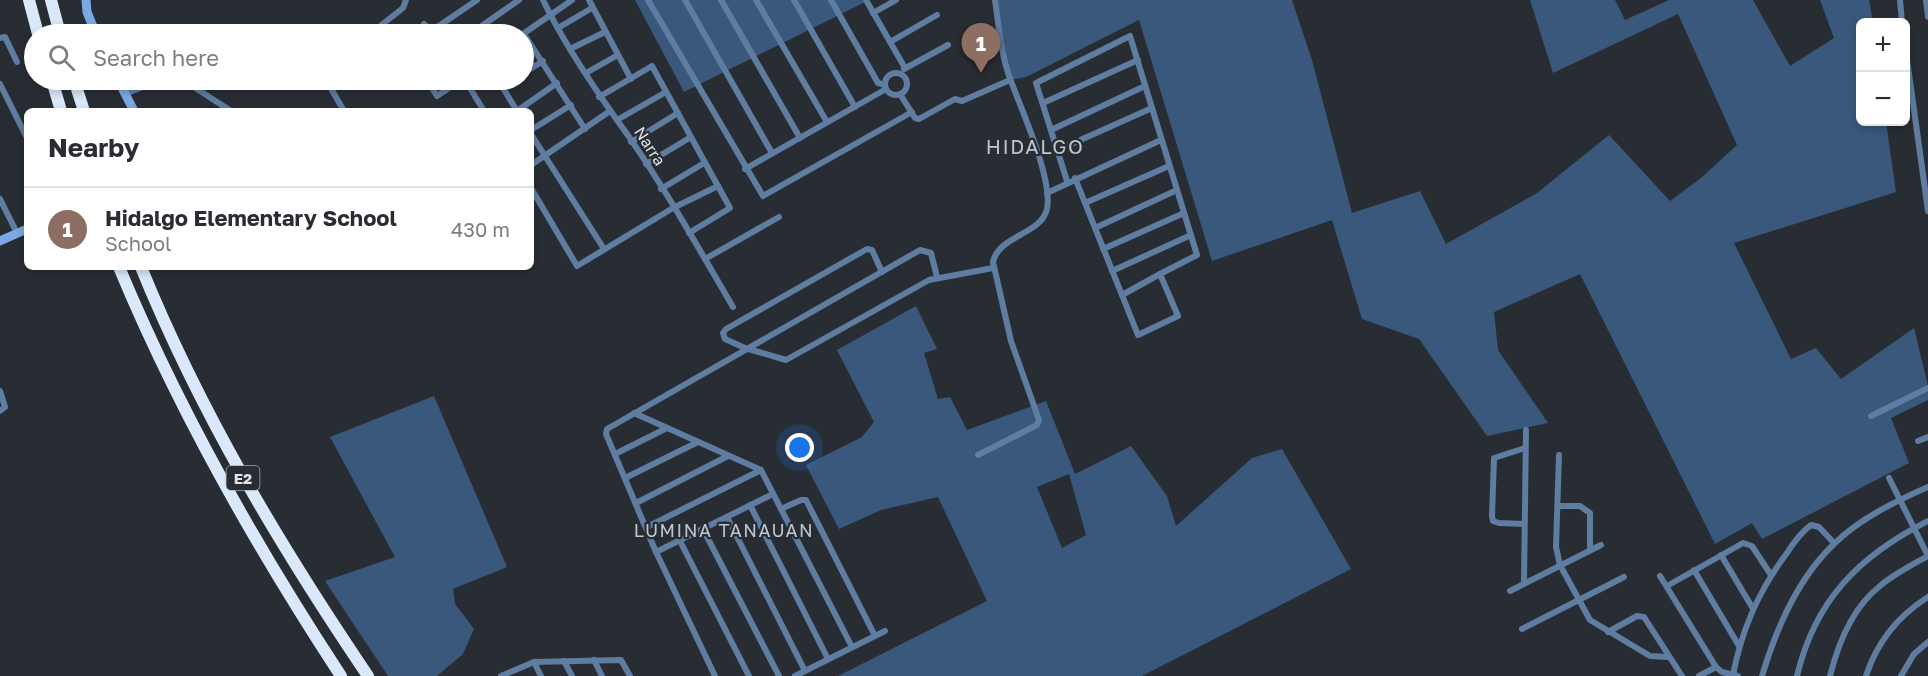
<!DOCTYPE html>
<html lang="en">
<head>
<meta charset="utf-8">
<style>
  body { margin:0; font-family:"Golos Text",sans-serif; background:#f7f7f7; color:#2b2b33 }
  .controls { position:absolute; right:18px; top:18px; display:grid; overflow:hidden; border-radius:9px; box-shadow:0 3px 9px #0003 }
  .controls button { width:54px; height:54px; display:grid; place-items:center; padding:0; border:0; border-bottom:2px solid #e1e1e2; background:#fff; color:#2b2b33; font:30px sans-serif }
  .you { position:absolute; left:800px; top:448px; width:21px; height:21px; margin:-15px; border:4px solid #fff; border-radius:50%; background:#1a73e8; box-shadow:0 0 0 9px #1a73e833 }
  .badge { display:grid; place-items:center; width:39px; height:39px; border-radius:50%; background:#7c3aed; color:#fff; font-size:20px; font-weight:700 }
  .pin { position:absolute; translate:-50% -50px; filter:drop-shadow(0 2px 3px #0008) }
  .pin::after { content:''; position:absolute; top:32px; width:21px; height:18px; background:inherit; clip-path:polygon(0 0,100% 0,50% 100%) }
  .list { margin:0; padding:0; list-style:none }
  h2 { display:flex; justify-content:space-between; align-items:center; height:78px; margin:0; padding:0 24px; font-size:26px }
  h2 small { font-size:20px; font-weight:400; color:#7c7c81 }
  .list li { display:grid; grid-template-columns:39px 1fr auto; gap:18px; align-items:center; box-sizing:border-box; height:84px; padding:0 24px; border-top:2px solid #e1e1e2 }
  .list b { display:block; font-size:22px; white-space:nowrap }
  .list p { margin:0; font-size:20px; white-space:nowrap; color:#7c7c81 }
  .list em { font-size:20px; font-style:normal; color:#7c7c81 }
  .icon { flex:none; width:33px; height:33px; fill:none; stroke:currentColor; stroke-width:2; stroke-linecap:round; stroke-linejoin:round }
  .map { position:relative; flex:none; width:1928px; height:676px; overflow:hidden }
  .search { position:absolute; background:#fff; box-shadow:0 3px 9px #0003; left:24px; top:24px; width:510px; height:66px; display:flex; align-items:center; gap:15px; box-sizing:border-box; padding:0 21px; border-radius:33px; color:#7c7c81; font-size:22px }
  .panel { position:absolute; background:#fff; box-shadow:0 3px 9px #0003; left:24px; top:108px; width:510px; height:162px; border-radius:9px }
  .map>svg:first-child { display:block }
  .green { fill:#3a577c; fill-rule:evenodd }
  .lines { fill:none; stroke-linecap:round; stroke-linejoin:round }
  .street { stroke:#5f7ca1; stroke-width:6 }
  .secondary { stroke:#7aa9e3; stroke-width:9 }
  .highway { stroke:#d9e8fa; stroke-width:12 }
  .labels { text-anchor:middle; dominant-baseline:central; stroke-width:4.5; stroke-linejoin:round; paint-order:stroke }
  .shield { fill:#282d34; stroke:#a8acb1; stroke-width:1.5 }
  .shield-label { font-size:15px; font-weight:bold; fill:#dfe3e7 }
  .street-label { font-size:16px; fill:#dfe3e7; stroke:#282d34 }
  .neighbourhood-label { font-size:18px; letter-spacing:1.5px; fill:#bfc6cf; stroke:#282d34 }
  .quarter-label { font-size:20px; letter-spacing:1.5px; fill:#bfc6cf; stroke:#282d34 }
</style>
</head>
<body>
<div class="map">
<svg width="1928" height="676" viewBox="0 0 1928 676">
  <rect width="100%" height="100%" fill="#282d34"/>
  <g class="green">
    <path d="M 635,0 L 869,0 L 684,92 Z"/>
    <path d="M 995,0 L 1292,0 L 1312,60 L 1352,213 L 1420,191 L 1446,244 L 1537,193 L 1609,135 L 1670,201 L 1701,178 L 1737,145 L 1678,14 L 1553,73 L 1530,0 L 1615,0 L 1625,20 L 1669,0 L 1753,0 L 1790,66 L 1834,38 L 1820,0 L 1869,0 L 1873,22 L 1860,22 L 1860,122 L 1886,122 L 1896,192 L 1734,243 L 1791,359 L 1816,348 L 1841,379 L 1914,328 L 1928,386 L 1928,400 L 1891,418 L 1909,463 L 1762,539 L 1752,523 L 1715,544 L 1580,274 L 1494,312 L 1498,350 L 1548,423 L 1487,436 L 1419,339 L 1362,319 L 1332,220 L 1212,261 L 1139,20 L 1026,77 L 1010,80 Z"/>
    <path d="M 916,306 L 937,349 L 924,353 L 938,399 L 950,397 L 967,430 L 1046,401 L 1075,474 L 1131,446 L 1167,496 L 1176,526 L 1252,458 L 1282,449 L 1351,569 L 1142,676 L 838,676 L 987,601 L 938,497 L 881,510 L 839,529 L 806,465 L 862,437 L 874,422 L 837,350 ZM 1069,474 L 1086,535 L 1062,548 L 1037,487 Z"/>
    <path d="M 434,396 L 507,567 L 453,589 L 455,604 L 474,629 L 463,654 L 437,676 L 388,676 L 325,581 L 395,557 L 330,437 Z"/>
  </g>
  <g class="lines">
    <g class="street">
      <path d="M 543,0 C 563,42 590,82 617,120 C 660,179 696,244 733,307"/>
      <path d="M 589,0 L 631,79"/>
      <path d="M 648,0 L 763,196 L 912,112"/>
      <path d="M 685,0 L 772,153"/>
      <path d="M 721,0 L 800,138"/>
      <path d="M 756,0 L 827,122"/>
      <path d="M 794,0 L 855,107"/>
      <path d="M 831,0 L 878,83 L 885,85"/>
      <path d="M 866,0 L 905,68"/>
      <path d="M 1900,0 L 1902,22"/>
      <path d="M 1926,0 L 1928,17"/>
      <path d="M 873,13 L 896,0"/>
      <path d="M 424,24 L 435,34"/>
      <path d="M 558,28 L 592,8"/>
      <path d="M 370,34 L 403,8 L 406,0"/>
      <path d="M 427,34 L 477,0"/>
      <path d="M 470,34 L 519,0"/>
      <path d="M 523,34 L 572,0"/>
      <path d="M 524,34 L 585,129"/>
      <path d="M 0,38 L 5,37 L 17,62"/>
      <path d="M 890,42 L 937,15"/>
      <path d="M 570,49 L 605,32"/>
      <path d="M 1906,52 L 1928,211"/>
      <path d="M 904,69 L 948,45"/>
      <path d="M 524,73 L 543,61"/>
      <path d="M 586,73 L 616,56"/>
      <circle cx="896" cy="84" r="11"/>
      <path d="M 183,80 L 231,111"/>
      <path d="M 326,80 L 344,111"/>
      <path d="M 427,80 L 437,96 L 461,80"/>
      <path d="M 465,80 L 484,111"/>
      <path d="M 498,80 L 517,111"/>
      <path d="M 0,84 L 27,138"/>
      <path d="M 502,86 L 513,80"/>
      <path d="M 125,94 L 160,80"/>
      <path d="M 900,94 L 915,118 L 919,119 L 955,99 L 962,101 L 1010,80"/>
      <path d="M 599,97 L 652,66 L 730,208 L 689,233"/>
      <path d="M 1043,103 L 1138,60"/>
      <path d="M 517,111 L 557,83"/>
      <path d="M 617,120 L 666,92"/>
      <path d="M 531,130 L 571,105"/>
      <path d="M 1051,130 L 1145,86"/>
      <path d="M 531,134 L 604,249"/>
      <path d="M 631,142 L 678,113"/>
      <path d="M 1058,150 L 1152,108"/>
      <path d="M 646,164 L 691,137"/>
      <path d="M 531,165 L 610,111"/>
      <path d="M 745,169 L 886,89"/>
      <path d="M 1067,181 L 1036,83 L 1130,36 L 1197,255 L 1160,274 L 1178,316 L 1138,335 L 1075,178"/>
      <path d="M 531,188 L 577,266 L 673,208 L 718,186"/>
      <path d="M 661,189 L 704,163"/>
      <path d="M 1047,193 L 1161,140"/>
      <path d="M 0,199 L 17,233"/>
      <path d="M 1085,203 L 1169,166"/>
      <path d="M 1095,228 L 1177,190"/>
      <path d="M 1103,249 L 1184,213"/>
      <path d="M 705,259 L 779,217"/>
      <path d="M 1112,271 L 1191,235"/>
      <path d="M 882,272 L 872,250 L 867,249 L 726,329 L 723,333 L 725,339 L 745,348 L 786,360 L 929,280 L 993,268"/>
      <path d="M 1122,295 L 1160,274"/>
      <path d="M 0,391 L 5,407 L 0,411"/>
      <path d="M 634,413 L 761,470 L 852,647"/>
      <path d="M 1871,416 L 1928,388"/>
      <path d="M 1918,441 L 1928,437"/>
      <path d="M 615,454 L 667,428"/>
      <path d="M 978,455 L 1037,425 L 1039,420 L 1011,341 L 993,262 C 999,235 1041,235 1047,209 C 1053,179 1022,111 1011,81 C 1001,56 999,27 995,0"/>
      <path d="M 1559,455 L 1556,547 L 1560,565 L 1590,620 L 1650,656 L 1668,657"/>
      <path d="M 625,478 L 698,442"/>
      <path d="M 1889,478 L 1928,556"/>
      <path d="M 636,503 L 728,456"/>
      <path d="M 750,505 L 828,659"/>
      <path d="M 1558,506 L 1580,506 L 1590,513 L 1590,550"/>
      <path d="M 781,509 L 801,500 L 806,500 L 875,636"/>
      <path d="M 727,517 L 805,671"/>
      <path d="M 1524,524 L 1499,523 L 1493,521 L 1492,516 L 1494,458 L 1525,448"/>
      <path d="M 647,527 L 761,470"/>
      <path d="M 703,529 L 779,676"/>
      <path d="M 680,541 L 749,676"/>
      <path d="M 656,552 L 773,494"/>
      <path d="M 1721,555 L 1752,607"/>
      <path d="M 1694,570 L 1739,646"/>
      <path d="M 1660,576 L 1716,667 L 1722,672 L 1738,676"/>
      <path d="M 1524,582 L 1526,430"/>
      <path d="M 1667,586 L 1743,543 L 1752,546 L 1771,575"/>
      <path d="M 1510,591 L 1601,545"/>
      <path d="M 1522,629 L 1624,577"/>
      <path d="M 1608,632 L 1637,616 L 1644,617 L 1682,676"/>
      <path d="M 594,660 L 602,676"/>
      <path d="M 564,661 L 572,676"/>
      <path d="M 534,662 L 541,676"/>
      <path d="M 1733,675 C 1742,628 1759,590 1787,553 C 1794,542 1801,532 1811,525 L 1819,527 L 1834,543"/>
      <path d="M 501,676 L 534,662 L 621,660 L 630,676"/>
      <path d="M 715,676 L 656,552 L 606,434 L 607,429 L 920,250 L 931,253 L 937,277"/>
      <path d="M 795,676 L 885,631"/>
      <path d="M 1699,676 L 1716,667"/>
      <path d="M 1762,676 C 1776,629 1797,579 1834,544 C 1859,519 1896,501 1928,487"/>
      <path d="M 1797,676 C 1815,600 1859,556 1928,521"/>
      <path d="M 1830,676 C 1838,644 1853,607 1880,586 C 1894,574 1912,565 1928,556"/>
      <path d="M 1866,676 C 1877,642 1898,616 1928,597"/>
      <path d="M 1901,676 L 1914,654 L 1928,642"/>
    </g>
    <g class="secondary">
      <path d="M 86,0 L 87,12 L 96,34"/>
      <path d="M 118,80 L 134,111"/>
      <path d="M 0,241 L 27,229"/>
    </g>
    <g class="highway">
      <path d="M 29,0 L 38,34"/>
      <path d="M 51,0 L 60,34"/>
      <path d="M 52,80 L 61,111"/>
      <path d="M 74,80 L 84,111"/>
      <path d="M 119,267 C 179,411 255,545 341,676"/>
      <path d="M 141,267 C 200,412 280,546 368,676"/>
    </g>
  </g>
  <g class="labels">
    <rect class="shield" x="226.5" y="466" width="33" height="24" rx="4.5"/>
    <g class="shield-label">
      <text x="243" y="478">E2</text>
    </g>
    <g class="street-label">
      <text transform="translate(650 146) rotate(57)">Narra</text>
    </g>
    <g class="neighbourhood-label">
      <text x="724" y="530">LUMINA TANAUAN</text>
    </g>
    <g class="quarter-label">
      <text x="1035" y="146">HIDALGO</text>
    </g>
  </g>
</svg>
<div class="controls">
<button>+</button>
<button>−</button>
</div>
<div class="you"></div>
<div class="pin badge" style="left:981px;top:73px;background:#8d6e63">1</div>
<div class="search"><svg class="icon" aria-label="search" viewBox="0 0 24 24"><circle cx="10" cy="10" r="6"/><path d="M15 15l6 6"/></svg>Search here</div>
<section class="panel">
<h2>Nearby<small></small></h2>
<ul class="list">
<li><span class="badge" style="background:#8d6e63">1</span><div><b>Hidalgo Elementary School</b><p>School</p></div><em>430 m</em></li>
</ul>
</section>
</div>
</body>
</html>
